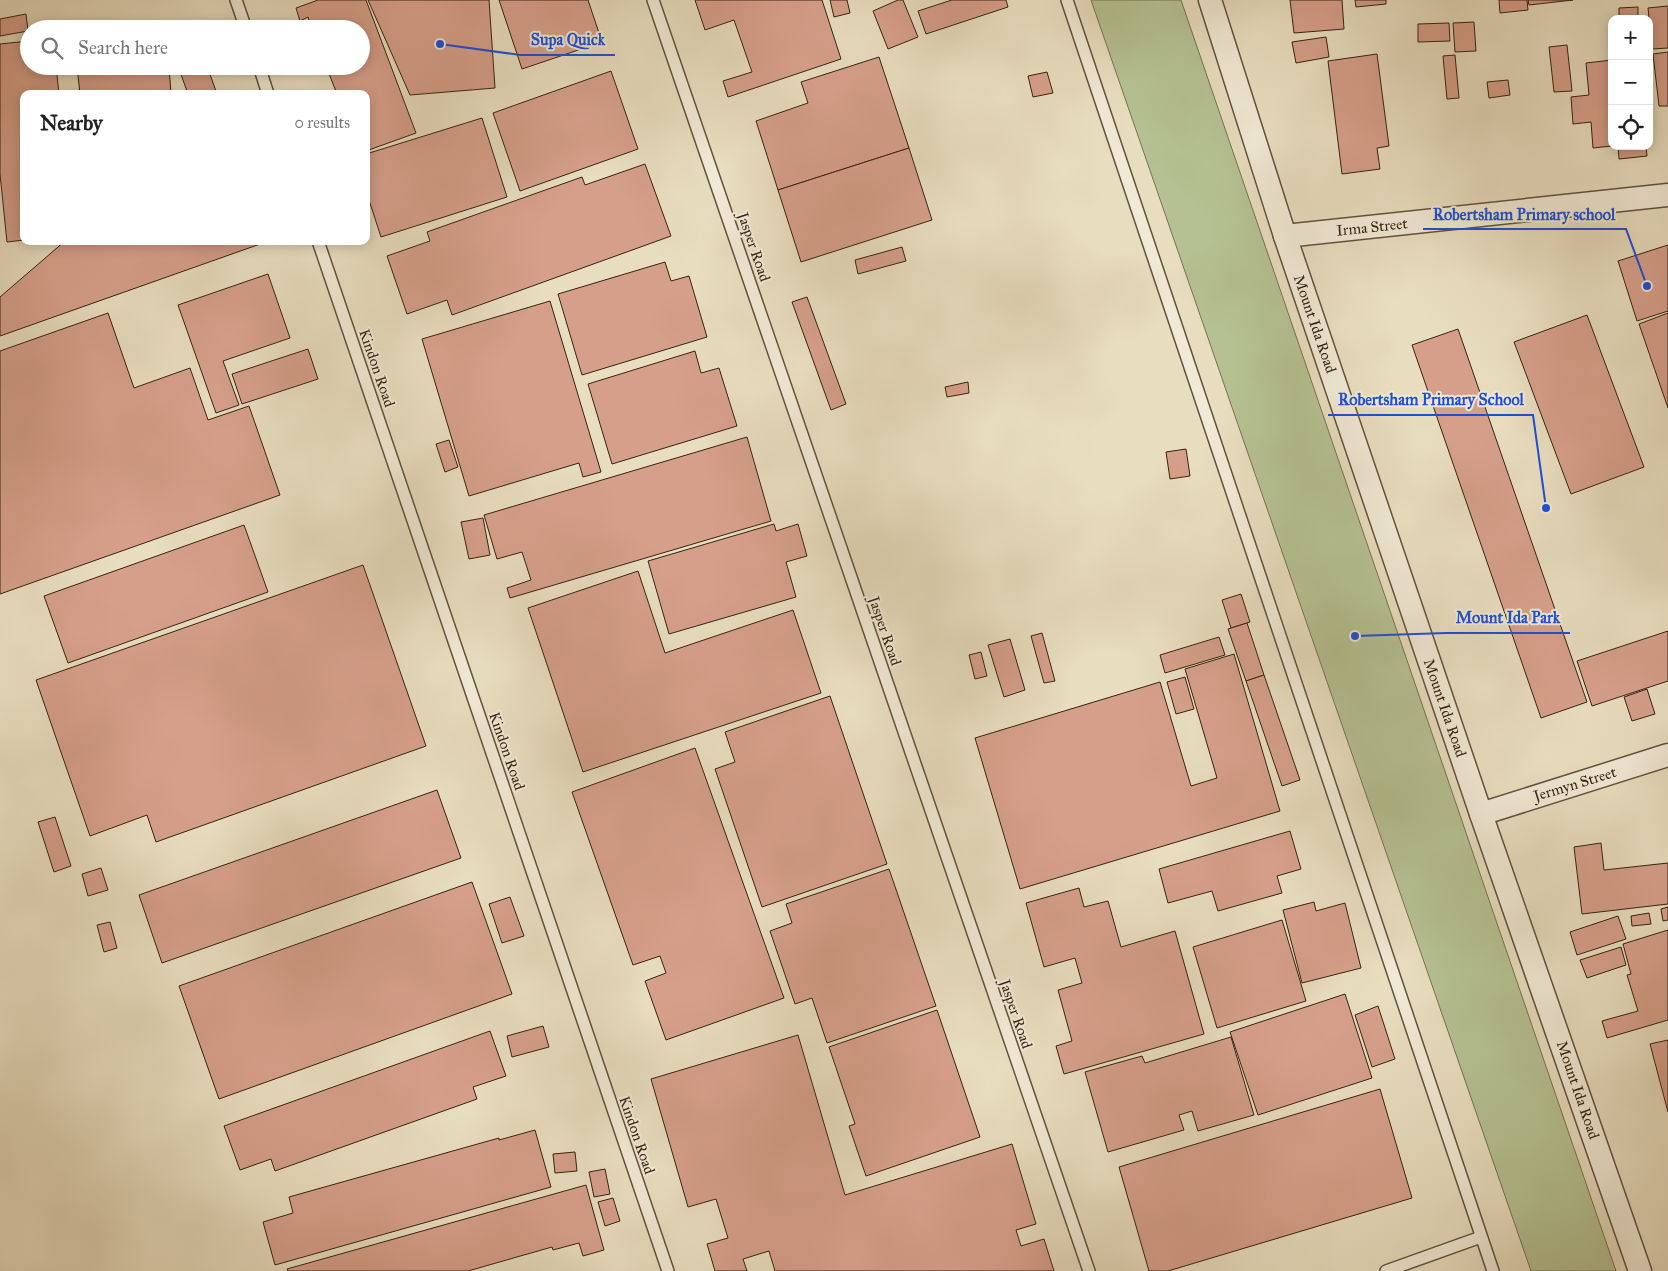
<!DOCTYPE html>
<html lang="en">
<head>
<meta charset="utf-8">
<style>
  body { margin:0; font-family:"IM FELL Great Primer",serif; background:#f2f2f2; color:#202124 }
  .controls { position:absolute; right:15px; top:15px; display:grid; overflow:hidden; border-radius:10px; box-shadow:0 2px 12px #0003 }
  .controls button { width:45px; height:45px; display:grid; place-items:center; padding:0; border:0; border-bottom:1px solid #e0e0e0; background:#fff; color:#202124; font:25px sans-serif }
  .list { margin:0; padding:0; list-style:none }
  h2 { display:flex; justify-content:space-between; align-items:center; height:65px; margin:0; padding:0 20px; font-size:21px }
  h2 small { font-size:16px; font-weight:400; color:#757577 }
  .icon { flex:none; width:28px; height:28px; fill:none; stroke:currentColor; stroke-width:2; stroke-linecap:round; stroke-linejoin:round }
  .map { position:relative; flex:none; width:1668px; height:1271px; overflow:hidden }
  .search { position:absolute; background:#fff; box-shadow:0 2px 12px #0003; left:20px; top:20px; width:350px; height:55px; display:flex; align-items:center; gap:12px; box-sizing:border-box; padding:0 18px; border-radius:28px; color:#757577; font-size:19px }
  .panel { position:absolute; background:#fff; box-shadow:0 2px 12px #0003; left:20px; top:90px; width:350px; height:155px; border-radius:10px }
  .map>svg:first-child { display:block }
  .green { fill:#b5c192; stroke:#757252 }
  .building { fill:#d69f8a; stroke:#352312 }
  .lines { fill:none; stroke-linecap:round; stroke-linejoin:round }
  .lane-casing { stroke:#62523d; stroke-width:14 }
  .street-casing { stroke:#62523d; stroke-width:25 }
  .lane { stroke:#f0e9d5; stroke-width:11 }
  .street { stroke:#f0e9d5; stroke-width:22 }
  .labels { text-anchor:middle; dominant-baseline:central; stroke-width:4; stroke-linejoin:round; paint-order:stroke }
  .street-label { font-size:15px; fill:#352312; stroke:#f0e9d5 }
  .leader { fill:none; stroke:#1d4ed8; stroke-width:2 }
  .callout-dot { fill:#1d4ed8; stroke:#f0e9d5; stroke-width:2 }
  .callout-label { font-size:16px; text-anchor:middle; font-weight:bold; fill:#1d4ed8; stroke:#f0e9d5; stroke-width:4; stroke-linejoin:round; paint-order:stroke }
</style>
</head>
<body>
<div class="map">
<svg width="1668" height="1271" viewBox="0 0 1668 1271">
  <rect width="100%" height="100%" fill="#e8ddbf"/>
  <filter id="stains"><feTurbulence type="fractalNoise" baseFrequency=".004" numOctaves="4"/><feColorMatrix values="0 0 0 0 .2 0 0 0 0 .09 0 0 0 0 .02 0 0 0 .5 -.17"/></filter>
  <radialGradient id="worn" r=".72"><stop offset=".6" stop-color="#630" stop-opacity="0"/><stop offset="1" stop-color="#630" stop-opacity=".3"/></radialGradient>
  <path class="green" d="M 1091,0 L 1181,0 L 1616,1271 L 1531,1271 Z"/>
  <g class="building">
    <path d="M 318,0 L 366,0 L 416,133 L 366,151 L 366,94 L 337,94 L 326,66 L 361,66 L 361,29 L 312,29 L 308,17 L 300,21 L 296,8 Z"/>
    <path d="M 368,0 L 489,0 L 495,88 L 410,95 Z"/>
    <path d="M 499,0 L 588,0 L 602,42 L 522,69 Z"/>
    <path d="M 695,0 L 822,0 L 841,59 L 728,97 L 723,81 L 752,72 L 734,20 L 705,30 Z"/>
    <path d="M 830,0 L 847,0 L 850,13 L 834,17 Z"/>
    <path d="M 898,0 L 903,0 L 918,37 L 888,49 L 873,11 Z"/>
    <path d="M 952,0 L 1006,0 L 1008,7 L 926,34 L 918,11 Z"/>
    <path d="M 1290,0 L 1342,0 L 1344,29 L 1294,33 Z"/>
    <path d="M 1355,0 L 1386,0 L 1386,4 L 1356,7 Z"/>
    <path d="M 1499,0 L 1527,0 L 1528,10 L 1500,13 Z"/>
    <path d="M 1528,0 L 1573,0 L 1529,5 Z"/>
    <path d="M 1668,6 L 1668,48 L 1652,49 L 1648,8 Z"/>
    <path d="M 1638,7 L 1638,19 L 1619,19 L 1619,8 Z"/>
    <path d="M 26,14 L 28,31 L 0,36 L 0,19 Z"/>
    <path d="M 1474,22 L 1476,51 L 1455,52 L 1453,23 Z"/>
    <path d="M 1449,23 L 1450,41 L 1418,42 L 1418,24 Z"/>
    <path d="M 151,24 L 151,29 L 110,29 Z"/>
    <path d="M 1326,37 L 1329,57 L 1296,63 L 1292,42 Z"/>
    <path d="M 29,41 L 29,66 L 56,66 L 59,94 L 24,94 L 24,240 L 7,242 L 0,174 L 0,44 Z"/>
    <path d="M 1567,45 L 1572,91 L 1554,92 L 1549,47 Z"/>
    <path d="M 1668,52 L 1668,106 L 1659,106 L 1653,54 Z"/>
    <path d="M 1377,54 L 1389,146 L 1377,148 L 1380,169 L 1342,174 L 1328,61 Z"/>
    <path d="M 1455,55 L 1459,98 L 1447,99 L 1443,56 Z"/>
    <path d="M 879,57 L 909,148 L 778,190 L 756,121 L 808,103 L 801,82 Z"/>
    <path d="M 1612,60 L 1612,146 L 1593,148 L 1591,122 L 1573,124 L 1571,97 L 1589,95 L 1586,63 Z"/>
    <path d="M 77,66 L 169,66 L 171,94 L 80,94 Z"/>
    <path d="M 178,66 L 207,66 L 217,94 L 188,94 Z"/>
    <path d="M 611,71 L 638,149 L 520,191 L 493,113 Z"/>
    <path d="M 1047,72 L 1053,93 L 1033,97 L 1028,76 Z"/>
    <path d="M 1508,80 L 1510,95 L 1489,98 L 1487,82 Z"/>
    <path d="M 482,118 L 507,197 L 381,237 L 366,191 L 366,154 Z"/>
    <path d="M 1618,146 L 1646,146 L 1647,156 L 1619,159 Z"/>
    <path d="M 909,148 L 932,220 L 801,262 L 778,190 Z"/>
    <path d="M 645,164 L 671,236 L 452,315 L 447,300 L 407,314 L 387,256 L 430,241 L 427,232 L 582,177 L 585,185 Z"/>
    <path d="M 65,241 L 262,241 L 263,243 L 0,336 L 0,297 Z"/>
    <path d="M 1668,245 L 1668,311 L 1637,321 L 1618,261 Z"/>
    <path d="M 902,247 L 906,261 L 858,274 L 855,260 Z"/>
    <path d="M 665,262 L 671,281 L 689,276 L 707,337 L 582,375 L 558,294 Z"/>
    <path d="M 268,274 L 290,338 L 223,361 L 239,405 L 216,413 L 178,305 Z"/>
    <path d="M 807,297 L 846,404 L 831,410 L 792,302 Z"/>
    <path d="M 550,301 L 601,472 L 583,477 L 579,463 L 469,496 L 422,339 Z"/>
    <path d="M 108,313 L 134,388 L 190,368 L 208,420 L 249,406 L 280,495 L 0,594 L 0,351 Z"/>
    <path d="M 1668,313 L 1668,408 L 1639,324 Z"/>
    <path d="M 1587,315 L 1644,467 L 1571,494 L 1514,342 Z"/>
    <path d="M 1458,329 L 1587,702 L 1541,718 L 1412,345 Z"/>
    <path d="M 308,349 L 318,379 L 242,404 L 232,374 Z"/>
    <path d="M 695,351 L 701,373 L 719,368 L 737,426 L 612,464 L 588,384 Z"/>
    <path d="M 968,382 L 969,393 L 947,397 L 945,387 Z"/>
    <path d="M 747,437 L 771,521 L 510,598 L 507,588 L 531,580 L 522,552 L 497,559 L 484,515 Z"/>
    <path d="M 449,440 L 458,467 L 445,472 L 436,444 Z"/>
    <path d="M 1186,449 L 1190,476 L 1170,479 L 1166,452 Z"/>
    <path d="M 483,518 L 490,555 L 469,559 L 461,522 Z"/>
    <path d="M 774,524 L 776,531 L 798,524 L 807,556 L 786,562 L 796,597 L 669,634 L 648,561 Z"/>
    <path d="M 244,525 L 268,592 L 68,663 L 44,596 Z"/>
    <path d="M 363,565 L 426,746 L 156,842 L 147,815 L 90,836 L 36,680 Z"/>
    <path d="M 638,571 L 665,653 L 793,610 L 821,693 L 583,772 L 528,608 Z"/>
    <path d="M 1241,594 L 1250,622 L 1231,628 L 1222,600 Z"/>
    <path d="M 1247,623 L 1264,675 L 1246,681 L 1228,629 Z"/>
    <path d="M 1668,631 L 1668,681 L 1592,706 L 1577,661 Z"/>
    <path d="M 1042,633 L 1055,681 L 1044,683 L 1031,636 Z"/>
    <path d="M 1219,637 L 1225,655 L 1165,673 L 1160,655 Z"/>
    <path d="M 1010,639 L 1025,690 L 1004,697 L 988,645 Z"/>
    <path d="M 981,652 L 987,676 L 975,679 L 969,655 Z"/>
    <path d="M 1234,654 L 1280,811 L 1020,889 L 975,738 L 1160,682 L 1191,786 L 1217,778 L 1185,669 Z"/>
    <path d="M 1264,675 L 1300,780 L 1282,786 L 1246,681 Z"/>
    <path d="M 1185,677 L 1194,709 L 1176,714 L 1167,682 Z"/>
    <path d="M 1647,689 L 1655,714 L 1632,721 L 1624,697 Z"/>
    <path d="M 830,696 L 887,864 L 762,907 L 715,769 L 735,762 L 725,732 Z"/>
    <path d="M 695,748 L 784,998 L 666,1040 L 645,981 L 666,973 L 660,956 L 633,965 L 572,792 Z"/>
    <path d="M 437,790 L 461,858 L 162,963 L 139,895 Z"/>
    <path d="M 55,817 L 71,866 L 54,872 L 38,822 Z"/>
    <path d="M 1290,831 L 1301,869 L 1277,876 L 1282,893 L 1218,911 L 1212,891 L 1168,903 L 1159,869 Z"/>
    <path d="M 1601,843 L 1604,870 L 1668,863 L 1668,904 L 1582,914 L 1574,847 Z"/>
    <path d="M 101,868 L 108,890 L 88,896 L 82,874 Z"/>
    <path d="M 889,869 L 936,1006 L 827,1043 L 812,998 L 795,1004 L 770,931 L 792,923 L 786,904 Z"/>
    <path d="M 472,882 L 512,994 L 219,1099 L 179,986 Z"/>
    <path d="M 1079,888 L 1084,907 L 1108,901 L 1121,947 L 1175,931 L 1204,1034 L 1064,1074 L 1056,1046 L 1072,1041 L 1058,990 L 1082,983 L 1075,958 L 1044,967 L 1026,903 Z"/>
    <path d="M 510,897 L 524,936 L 502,943 L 489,904 Z"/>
    <path d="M 1314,902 L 1316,911 L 1345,903 L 1361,968 L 1302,983 L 1283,910 Z"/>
    <path d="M 1668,907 L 1668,920 L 1663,921 L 1661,909 Z"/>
    <path d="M 1649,913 L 1651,924 L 1632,926 L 1631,916 Z"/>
    <path d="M 1618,916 L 1626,939 L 1577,955 L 1570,932 Z"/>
    <path d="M 1282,920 L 1306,1001 L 1217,1028 L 1193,947 Z"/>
    <path d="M 110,922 L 117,948 L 104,952 L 97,925 Z"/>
    <path d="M 1668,930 L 1668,1020 L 1607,1038 L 1602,1021 L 1638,1011 L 1627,975 L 1631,974 L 1623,944 Z"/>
    <path d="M 1621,947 L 1626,965 L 1587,978 L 1580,960 Z"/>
    <path d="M 1345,994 L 1372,1078 L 1258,1115 L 1230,1032 Z"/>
    <path d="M 1378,1006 L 1395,1059 L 1372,1067 L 1355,1015 Z"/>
    <path d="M 937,1010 L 980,1137 L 866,1176 L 849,1126 L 855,1124 L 829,1047 Z"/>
    <path d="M 543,1026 L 549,1047 L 512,1057 L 507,1036 Z"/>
    <path d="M 490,1031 L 506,1076 L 473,1087 L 477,1099 L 275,1171 L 271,1159 L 240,1170 L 224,1126 Z"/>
    <path d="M 798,1035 L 845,1195 L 1012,1144 L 1036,1224 L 1016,1230 L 1021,1246 L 1044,1239 L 1054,1271 L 775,1271 L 769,1251 L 743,1259 L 747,1271 L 715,1271 L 707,1244 L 728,1238 L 716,1199 L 688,1207 L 651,1079 Z"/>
    <path d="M 1231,1037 L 1254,1115 L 1198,1131 L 1192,1111 L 1179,1115 L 1184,1130 L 1108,1152 L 1085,1072 L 1142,1056 L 1145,1063 Z"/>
    <path d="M 1668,1040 L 1668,1112 L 1650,1044 Z"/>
    <path d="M 1380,1089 L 1412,1198 L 1168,1271 L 1149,1271 L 1119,1167 Z"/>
    <path d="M 535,1130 L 551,1187 L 275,1265 L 263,1222 L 293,1213 L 289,1197 L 499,1138 L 499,1140 Z"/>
    <path d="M 575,1152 L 577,1171 L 555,1173 L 553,1154 Z"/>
    <path d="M 605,1169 L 610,1194 L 594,1197 L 589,1172 Z"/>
    <path d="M 586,1185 L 604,1250 L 583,1256 L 579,1243 L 553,1250 L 552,1247 L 468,1271 L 288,1271 L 287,1269 Z"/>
    <path d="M 613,1198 L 620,1221 L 605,1226 L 598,1202 Z"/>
  </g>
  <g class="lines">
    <defs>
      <g id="lane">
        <path d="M 236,0 L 246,29"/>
        <path d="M 653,0 L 1089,1271"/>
        <path d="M 1067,0 L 1493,1271"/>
        <path d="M 259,66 L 268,94"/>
        <path d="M 318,241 L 668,1271"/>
        <path d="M 1386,1271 L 1481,1237"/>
      </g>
      <g id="street">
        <path d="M 1210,0 L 1285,236 L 1481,814 L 1640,1271"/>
        <path d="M 1285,236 L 1668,195"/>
        <path d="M 1481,814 L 1668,755"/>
      </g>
    </defs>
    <use href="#lane" class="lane-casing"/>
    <use href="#street" class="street-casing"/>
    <use href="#lane" class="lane"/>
    <use href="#street" class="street"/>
  </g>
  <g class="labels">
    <g class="street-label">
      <text transform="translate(1372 227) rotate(-6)">Irma Street</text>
      <text transform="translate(754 247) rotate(71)">Jasper Road</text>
      <text transform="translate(1315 324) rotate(71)">Mount Ida Road</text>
      <text transform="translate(377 368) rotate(71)">Kindon Road</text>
      <text transform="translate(885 631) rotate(71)">Jasper Road</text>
      <text transform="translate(1445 708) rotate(71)">Mount Ida Road</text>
      <text transform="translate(507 751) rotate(71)">Kindon Road</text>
      <text transform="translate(1575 784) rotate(-17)">Jermyn Street</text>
      <text transform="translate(1016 1014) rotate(71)">Jasper Road</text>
      <text transform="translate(1578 1090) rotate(71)">Mount Ida Road</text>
      <text transform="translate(637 1135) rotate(71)">Kindon Road</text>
    </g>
  </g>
  <path class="leader" d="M440 44L520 55H615M1647 286L1626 229H1423M1546 508L1533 415H1328M1355 636L1446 633H1570"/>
  <g class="callout-dot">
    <circle cx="440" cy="44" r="5"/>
    <circle cx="1647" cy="286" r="5"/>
    <circle cx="1546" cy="508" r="5"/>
    <circle cx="1355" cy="636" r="5"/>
  </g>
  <g class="callout-label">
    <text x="568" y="45">Supa Quick</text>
    <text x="1524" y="220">Robertsham Primary school</text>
    <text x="1431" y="405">Robertsham Primary School</text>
    <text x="1508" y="623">Mount Ida Park</text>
  </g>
  <rect width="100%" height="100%" filter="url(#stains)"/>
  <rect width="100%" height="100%" fill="url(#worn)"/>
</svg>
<div class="controls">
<button>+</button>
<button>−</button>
<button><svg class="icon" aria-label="locate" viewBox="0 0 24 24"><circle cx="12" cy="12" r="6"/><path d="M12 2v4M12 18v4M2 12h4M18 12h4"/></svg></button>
</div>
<div class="search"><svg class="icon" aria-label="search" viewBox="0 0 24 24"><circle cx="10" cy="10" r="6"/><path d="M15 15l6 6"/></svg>Search here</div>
<section class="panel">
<h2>Nearby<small>0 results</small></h2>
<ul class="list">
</ul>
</section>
</div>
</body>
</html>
